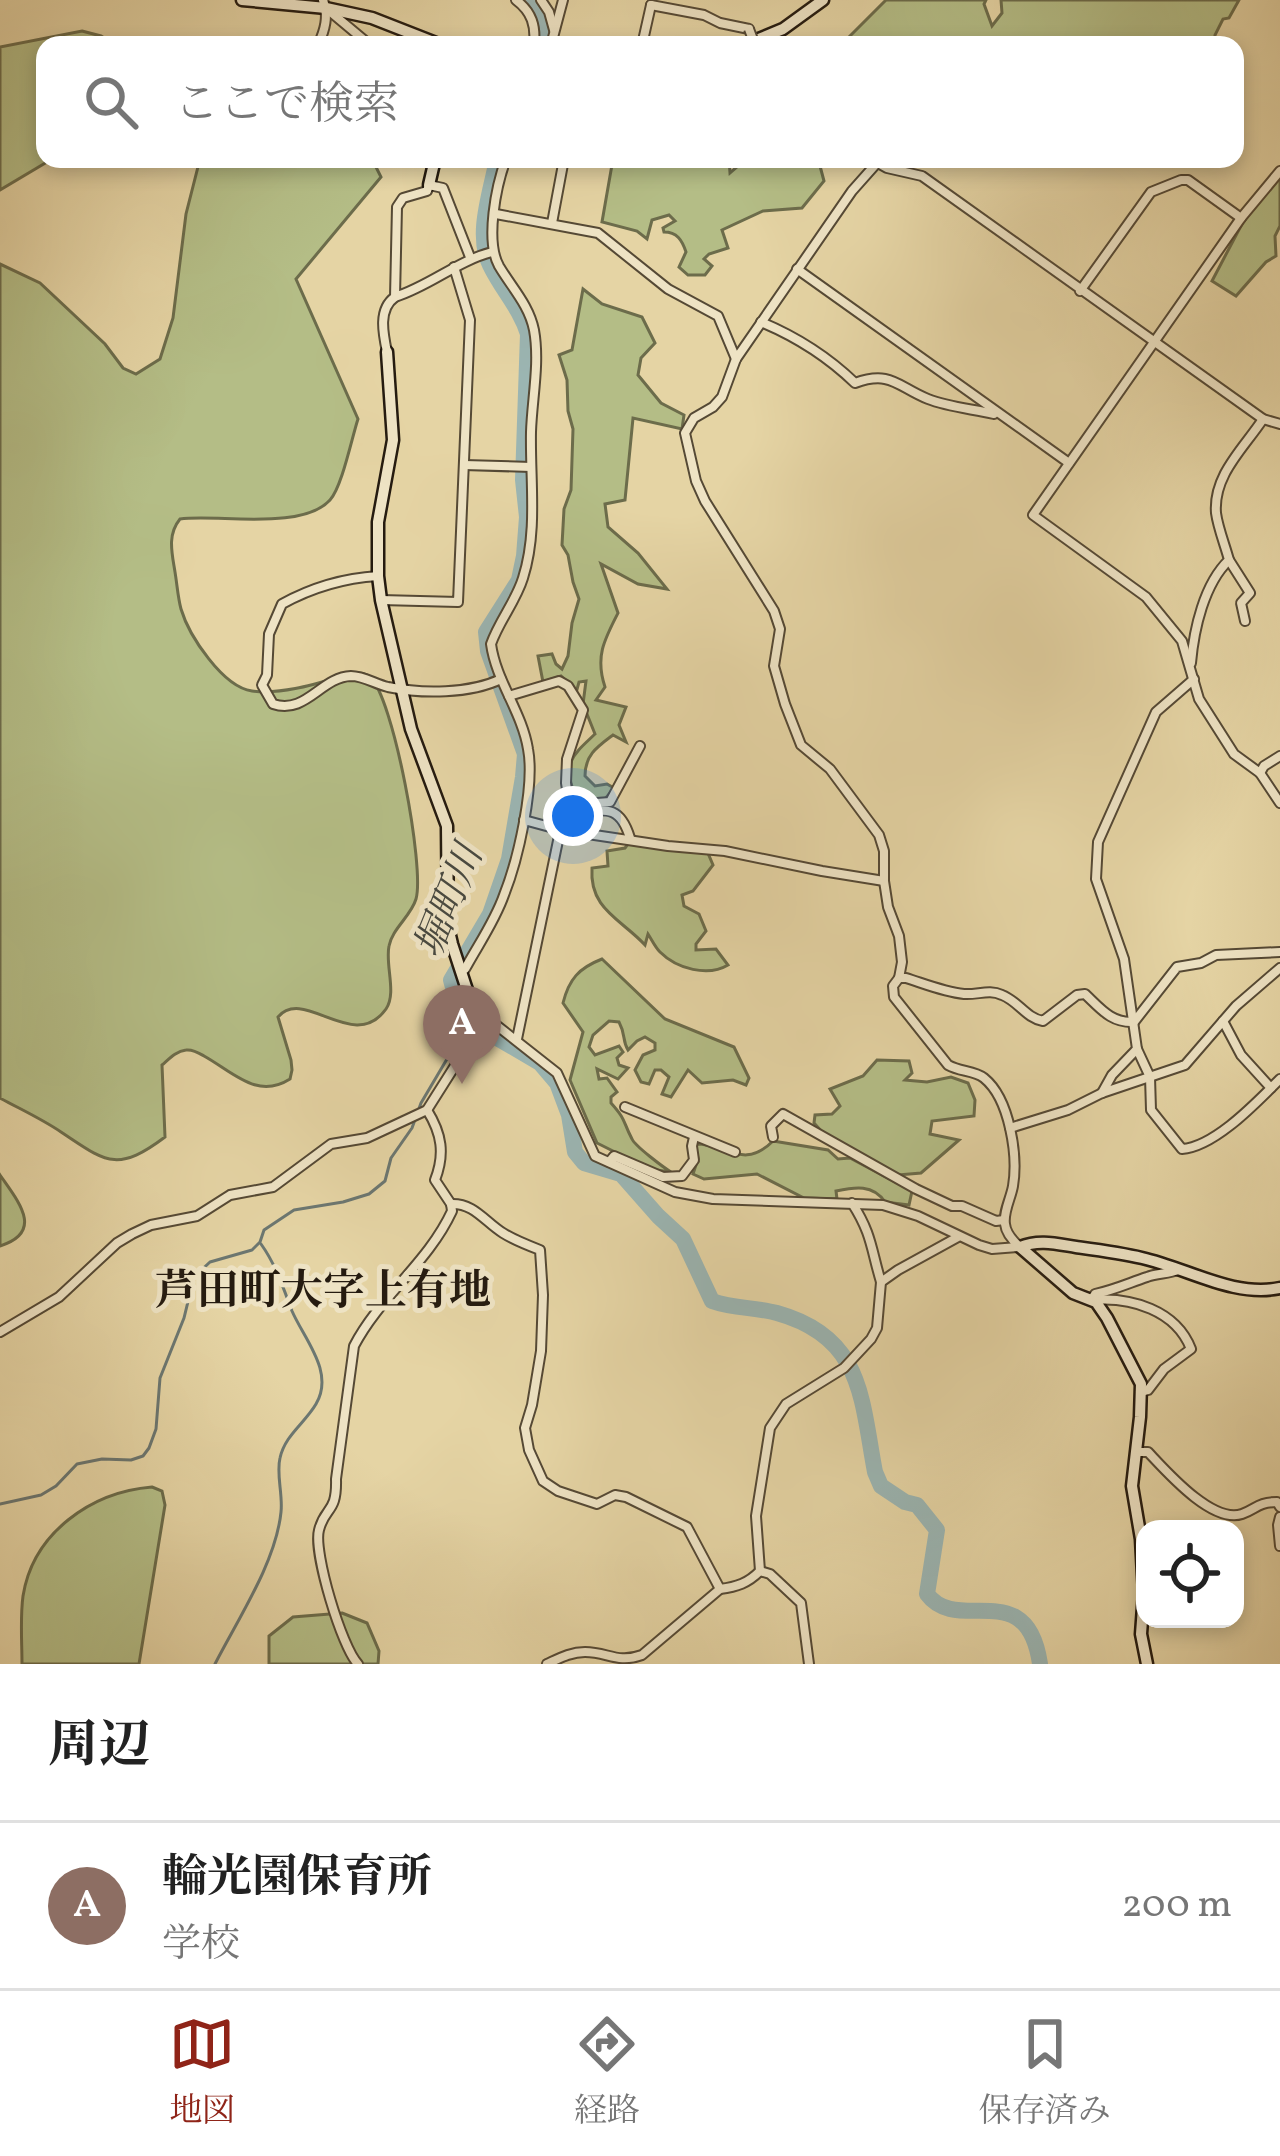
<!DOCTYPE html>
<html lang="ja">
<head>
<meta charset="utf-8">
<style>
  body { margin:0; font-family:Vollkorn,"Noto Serif JP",serif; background:#f6f6f6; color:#222 }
  .controls { position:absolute; right:36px; bottom:36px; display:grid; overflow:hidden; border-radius:24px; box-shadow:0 6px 18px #0003 }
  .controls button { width:108px; height:108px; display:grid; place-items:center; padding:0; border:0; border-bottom:3px solid #e0e0e0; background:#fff; color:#222; font:60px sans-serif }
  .you { position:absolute; left:573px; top:816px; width:42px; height:42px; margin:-30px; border:9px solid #fff; border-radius:50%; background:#1a73e8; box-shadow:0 0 0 18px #1a73e833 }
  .badge { display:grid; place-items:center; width:78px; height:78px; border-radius:50%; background:#8f2418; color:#fff; font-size:39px; font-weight:700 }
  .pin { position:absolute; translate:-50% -99px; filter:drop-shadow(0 3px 6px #0008) }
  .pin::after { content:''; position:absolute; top:63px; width:42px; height:36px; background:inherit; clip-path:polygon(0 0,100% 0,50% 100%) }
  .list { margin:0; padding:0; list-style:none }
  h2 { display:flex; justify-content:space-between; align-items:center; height:156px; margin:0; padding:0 48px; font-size:51px }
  h2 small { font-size:39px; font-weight:400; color:#767676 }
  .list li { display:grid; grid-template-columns:78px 1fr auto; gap:36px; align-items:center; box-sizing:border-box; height:168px; padding:0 48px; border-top:3px solid #e0e0e0 }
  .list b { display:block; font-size:45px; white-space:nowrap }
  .list p { margin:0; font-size:39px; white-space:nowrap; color:#767676 }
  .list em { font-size:39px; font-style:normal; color:#767676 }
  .icon { flex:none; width:66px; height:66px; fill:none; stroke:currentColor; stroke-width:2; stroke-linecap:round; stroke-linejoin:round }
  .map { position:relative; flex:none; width:1280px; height:1664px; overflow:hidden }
  .search { position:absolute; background:#fff; box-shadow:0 6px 18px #0003; left:36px; right:36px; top:36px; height:132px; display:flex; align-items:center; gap:30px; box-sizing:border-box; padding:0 42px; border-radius:24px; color:#767676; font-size:45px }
  .sheet { height:324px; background:#fff }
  nav { display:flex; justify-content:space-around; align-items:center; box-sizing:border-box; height:168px; border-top:3px solid #e0e0e0; background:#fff; font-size:33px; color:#767676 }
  nav a { display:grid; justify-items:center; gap:6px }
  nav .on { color:#8f2418 }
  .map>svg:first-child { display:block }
  .green { fill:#b4bd86; stroke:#6c6c4b; stroke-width:3 }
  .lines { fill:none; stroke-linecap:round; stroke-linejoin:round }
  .stream { stroke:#6c7771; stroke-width:3 }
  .river { stroke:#9bb5b2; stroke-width:16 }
  .street-casing { stroke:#554935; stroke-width:12 }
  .secondary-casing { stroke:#251b10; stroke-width:15 }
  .street { stroke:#eee3c4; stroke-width:8 }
  .secondary { stroke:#eee3c4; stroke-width:10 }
  .street-bridge-casing { stroke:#554935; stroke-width:12; stroke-linecap:butt }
  .street-bridge { stroke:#eee3c4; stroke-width:8 }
  .labels { text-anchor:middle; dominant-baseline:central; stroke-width:10; stroke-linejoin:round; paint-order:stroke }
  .water-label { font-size:39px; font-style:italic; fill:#484941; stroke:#eee3c4 }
  .quarter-label { font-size:42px; font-weight:bold; fill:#251b10; stroke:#eee3c4 }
</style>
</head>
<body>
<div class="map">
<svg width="1280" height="1664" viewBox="0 0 1280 1664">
  <rect width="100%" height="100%" fill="#e5d4a4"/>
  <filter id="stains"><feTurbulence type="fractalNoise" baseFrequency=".00167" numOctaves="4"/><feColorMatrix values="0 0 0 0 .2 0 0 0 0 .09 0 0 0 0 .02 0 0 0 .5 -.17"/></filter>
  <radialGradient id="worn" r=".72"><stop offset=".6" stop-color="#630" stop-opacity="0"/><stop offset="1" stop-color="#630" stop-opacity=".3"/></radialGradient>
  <g class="green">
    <path d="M 886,0 L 986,0 L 984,4 L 992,26 L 1002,13 L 1001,0 L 1239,0 L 1229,18 L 1223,19 L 1215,35 L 1215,45 L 841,45 Z"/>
    <path d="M 82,31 L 101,36 L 115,45 L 45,45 L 45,159 L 52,159 L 0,190 L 0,47 Z"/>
    <path d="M 200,159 L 372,159 L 381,177 L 296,279 L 358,419 C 352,437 342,487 330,500 C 302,531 218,514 180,519 C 167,535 172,553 175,572 C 177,584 178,598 181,609 C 189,636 223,687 252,691 C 286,695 321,682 353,673 C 360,673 364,672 370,677 C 393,696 425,868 416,899 C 411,916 392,929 389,946 C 385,965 397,993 386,1009 C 354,1054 304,986 278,1017 L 291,1060 L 292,1070 L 290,1079 C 257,1100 233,1072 204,1056 C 199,1053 193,1049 186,1050 C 176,1051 169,1059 162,1065 L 165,1137 C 116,1174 105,1161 61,1132 C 42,1119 20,1109 0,1098 L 0,264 L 40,283 L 105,344 L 123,368 L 136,374 L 160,359 L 173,318 L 186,214 Z"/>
    <path d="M 613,159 L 729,159 L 730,173 L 746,159 L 801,159 L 820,166 L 824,181 L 802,208 L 763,211 L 722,230 L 728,248 L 709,254 L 704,259 L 712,266 L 705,275 L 688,275 L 679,267 L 686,252 C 682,240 677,232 664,232 L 663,228 L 675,221 L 669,215 L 652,220 L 647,239 L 637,231 L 602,222 Z"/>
    <path d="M 1280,176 L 1280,226 L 1275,236 L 1276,256 L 1266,262 L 1236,296 L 1212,281 L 1243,222 Z"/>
    <path d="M 583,289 L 602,304 L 642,317 L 655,343 L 641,358 L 638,375 L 661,403 L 684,415 L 682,429 L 633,418 L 625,500 L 605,504 L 608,527 L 638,553 L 667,589 L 638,584 L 601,564 L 618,613 C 604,640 595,657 605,687 L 596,700 L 626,707 L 619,725 L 626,742 L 613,735 C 597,747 585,755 585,776 L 595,786 L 607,784 L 614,788 L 605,799 L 587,799 L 574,792 C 562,762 574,754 595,734 L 583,704 L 586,681 L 579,682 L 576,693 L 569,683 L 561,676 L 543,682 L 538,656 L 552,654 L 556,664 L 562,669 L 568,656 L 572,623 L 579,599 L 573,582 L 568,555 L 562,545 L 564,509 L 571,490 L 573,429 L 568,411 L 567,380 L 559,355 L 572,350 Z"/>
    <path d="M 628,844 L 707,851 L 713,865 L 693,891 L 682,895 L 684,906 L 699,914 L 706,931 L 696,944 L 696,950 L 716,949 L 728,965 C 708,977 677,969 660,952 C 655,947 652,940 648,934 L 645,945 C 621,919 589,909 592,868 L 608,866 L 607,851 L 625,848 Z"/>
    <path d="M 602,959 L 665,1019 L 734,1047 L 749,1078 L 746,1085 L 733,1080 L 702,1083 L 688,1070 L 671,1097 L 662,1094 L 669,1077 L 661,1070 L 655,1070 L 649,1084 L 641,1082 L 635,1070 L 643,1055 L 655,1050 L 655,1043 L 645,1037 L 637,1041 L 628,1050 C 622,1040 626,1035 619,1022 L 609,1021 L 593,1035 L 589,1047 L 595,1055 L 619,1046 L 623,1052 L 617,1058 L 619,1065 L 628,1068 L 618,1079 L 597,1069 L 599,1079 L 607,1078 L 617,1092 L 611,1097 L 611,1103 C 627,1121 622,1120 632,1139 C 635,1146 663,1167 671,1172 L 649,1169 L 597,1143 L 570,1080 L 583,1032 L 563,1003 C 569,979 579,968 602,959 Z"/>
    <path d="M 877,1060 L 909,1061 L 912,1073 L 905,1080 L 927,1082 L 951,1077 L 968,1083 L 975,1100 L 974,1116 L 932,1121 L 930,1134 L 959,1140 L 921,1173 L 898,1175 L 824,1134 L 814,1123 L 815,1115 L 832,1114 L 840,1106 L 830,1089 L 863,1076 Z"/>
    <path d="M 773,1141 L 828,1150 L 838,1159 L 850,1158 L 912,1191 L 909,1205 L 885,1202 C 873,1184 855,1187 836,1191 L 837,1199 L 804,1198 L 757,1174 L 704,1179 L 693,1174 L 698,1159 L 695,1144 C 726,1143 743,1171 773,1141 Z"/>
    <path d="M 0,1175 C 18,1201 45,1232 0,1246 Z"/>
    <path d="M 152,1487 L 162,1491 L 165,1505 L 139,1664 L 22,1664 C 22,1642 20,1618 23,1596 C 33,1533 91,1492 152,1487 Z"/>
    <path d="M 342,1613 L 367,1623 L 379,1651 L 378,1664 L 269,1664 L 269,1636 L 293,1617 Z"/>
  </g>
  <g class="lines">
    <g class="stream">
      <path d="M 0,1504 L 41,1495 L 56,1486 L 77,1464 L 102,1459 L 131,1460 L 143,1456 L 149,1448 L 156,1429 L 160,1378 L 184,1318 L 194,1277 L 210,1262 L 252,1250 L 260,1242 L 264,1230 L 294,1210 L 343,1202 L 369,1194 L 385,1181 L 391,1158 L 412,1128 L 421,1103 L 460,1037 L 461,1017"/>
      <path d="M 215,1664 C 238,1619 276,1562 281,1512 C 283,1494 276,1474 280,1458 C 285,1435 305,1423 316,1404 C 335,1372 304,1339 292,1311 C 283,1287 276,1265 261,1244"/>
    </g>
    <g class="river">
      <path d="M 534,0 L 545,20 L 545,45"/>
      <path d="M 497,159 C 491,192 475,234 490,265 C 502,290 520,308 528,334 L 523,480 L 527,517 L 524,556 L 519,580 L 486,632 L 488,651 L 525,754 L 523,777 L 509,859 L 490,914 L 451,980 L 461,1017 L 540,1063 L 557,1083 L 569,1115 L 575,1152 L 584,1163 L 621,1174 L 658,1216 L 683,1239 L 712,1301 C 734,1309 755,1307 777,1313 C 863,1337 861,1398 875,1472 L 881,1486 L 905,1502 L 917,1505 L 937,1530 L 927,1594 C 958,1636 1027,1574 1040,1664"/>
    </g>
    <defs>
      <g id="street">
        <path d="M 516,0 C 532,12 536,26 534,45"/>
        <path d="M 541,0 L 549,12 L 554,30"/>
        <path d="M 651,5 L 704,15 L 720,23 L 749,29"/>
        <path d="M 327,9 L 370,45"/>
        <path d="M 318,45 C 325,30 329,16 323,0"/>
        <path d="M 551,45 L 563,0"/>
        <path d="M 642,45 L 651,5"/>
        <path d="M 871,159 L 887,168 L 922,176 L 1263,419 L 1280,424"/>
        <path d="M 876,164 L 852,191 L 736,359 L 722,397 L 713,407 L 694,418 L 685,433 L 696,481 L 705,501 L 774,611 L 780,629 L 774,666 L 785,704 L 801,745 L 830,769 L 879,835 L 884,851 L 884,881 L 888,907 L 899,936 L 902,962 L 899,978"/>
        <path d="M 1280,171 L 1241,218 L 1033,515 L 1146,597 L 1182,641 L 1199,699 L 1234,754 L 1260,773 L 1280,803"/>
        <path d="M 496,214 L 598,233 L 668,289 L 718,316 L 736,359"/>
        <path d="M 552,223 L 564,159"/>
        <path d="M 797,269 L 1069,463"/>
        <path d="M 1080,291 L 1151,192 L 1181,180 L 1188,180 L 1241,218"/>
        <path d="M 395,297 C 430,286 457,261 492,252"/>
        <path d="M 761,322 C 797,337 827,356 855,383 C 891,370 898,387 928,399 C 948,407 973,409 994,414 L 996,412"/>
        <path d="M 387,352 C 383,333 378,309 395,297 L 397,207 L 403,198 L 427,191 L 429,185 L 443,188 L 470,257"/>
        <path d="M 464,465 L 531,467"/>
        <path d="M 1229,560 L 1250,593 L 1241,603 L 1245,621"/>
        <path d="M 378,576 C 345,578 311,588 282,604 L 269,634 L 267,675 L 262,685 L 273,704 C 306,715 321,677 351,676 C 364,676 375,684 388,687 C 422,694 470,694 501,679"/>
        <path d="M 381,600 L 458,602 L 470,320 L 454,267"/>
        <path d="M 1191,663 C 1194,629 1204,584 1229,560 C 1225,545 1218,528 1216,513 C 1213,475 1244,448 1263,419"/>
        <path d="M 509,696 L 559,681 L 568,686 L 583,710 L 567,759 L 566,783 L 569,803 L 580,812 C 609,808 621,808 630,838"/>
        <path d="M 1260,773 L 1264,766 L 1280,756"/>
        <path d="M 594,809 L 597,803 L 610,802 L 640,746"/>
        <path d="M 524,820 L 561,830 L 668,846 L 725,851 L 822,871 L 884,881"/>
        <path d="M 460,970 L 465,969 C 478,945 495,921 504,895 C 518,860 535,786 528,749 C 522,712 496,681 491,644 C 499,621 516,601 523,578 C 538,531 530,481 531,432 C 532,399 540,363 534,330 C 529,305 512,288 499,266 C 485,241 496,186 506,159"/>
        <path d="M 486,1017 L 557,1073 L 595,1156 L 675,1192 L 713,1199 L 883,1205 L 918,1216 L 979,1245 L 992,1249 L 1019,1247"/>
        <path d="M 517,1039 L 560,831"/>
        <path d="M 1137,1049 L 1150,1077 L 1151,1110 L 1182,1149 C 1212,1147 1250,1109 1271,1088 L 1241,1055 L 1223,1021"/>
        <path d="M 1271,1088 L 1280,1079"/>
        <path d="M 1102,1093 L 1112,1075 L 1137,1049 L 1124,959 L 1096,879 L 1098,842 L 1156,712 L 1194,679"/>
        <path d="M 625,1107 L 735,1152"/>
        <path d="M 1010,1128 L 1068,1110 L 1102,1093 L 1185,1065 L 1236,1006 L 1280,968"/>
        <path d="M 773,1137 L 771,1126 L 783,1114 L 916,1189 L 952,1206 L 962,1206 L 996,1221 L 1004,1220"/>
        <path d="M 609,1162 L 614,1156 L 663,1177 L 682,1176 L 694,1160 L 692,1146 L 694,1137"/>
        <path d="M 852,1203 C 872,1234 871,1249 881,1282"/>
        <path d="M 451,1204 C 474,1203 484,1221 503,1233 C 514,1240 527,1245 540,1250 L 543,1295 L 541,1351 L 532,1405 L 525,1428 L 529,1450 L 543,1481 L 558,1491 L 597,1504 L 615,1495 L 626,1497 L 687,1527 L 720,1589"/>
        <path d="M 1020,1247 C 1013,1241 1006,1234 1005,1224 C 1003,1212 1011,1198 1013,1186 C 1018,1156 1010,1099 984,1078 C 974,1070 960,1072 948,1065 L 894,997 L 893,986 L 899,978 L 906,978 C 925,984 944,992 964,994 C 978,995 989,989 1002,995 C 1018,1001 1026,1018 1043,1021 L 1077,995 L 1085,994 C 1101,1009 1111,1023 1134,1022 L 1177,967 L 1201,963 L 1216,955 L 1280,952"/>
        <path d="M 1092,1299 L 1095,1294 C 1114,1290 1129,1283 1147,1277 C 1157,1273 1168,1274 1178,1270"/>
        <path d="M 1093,1300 C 1131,1297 1176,1310 1191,1349 L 1164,1369 L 1148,1390 L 1140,1392"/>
        <path d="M 0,1332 L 59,1297 L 117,1243 L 132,1234 L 151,1225 L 197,1216 L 230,1195 L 273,1187 L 331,1144 L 367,1138 L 427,1110 L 458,1061 L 468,1030 L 480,1009"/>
        <path d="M 1136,1452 L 1148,1452 C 1166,1471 1212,1524 1242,1514 C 1256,1509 1258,1502 1277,1502 L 1280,1507"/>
        <path d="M 1280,1517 L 1278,1525 L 1280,1546"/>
        <path d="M 760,1571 L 756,1516 L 770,1428 L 786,1404 L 844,1368 L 871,1339 L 877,1328 L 881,1282 L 898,1270 L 958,1237"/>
        <path d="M 760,1571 L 770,1574 L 801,1603 L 809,1664"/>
        <path d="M 358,1664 C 342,1648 313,1552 319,1530 C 325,1506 337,1514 336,1479 L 354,1346 C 380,1296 428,1263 452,1211 L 451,1204 L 435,1180 C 445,1154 442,1134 427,1110"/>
        <path d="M 547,1664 C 560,1658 571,1652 585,1652 C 608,1652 617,1664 642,1655 L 720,1589 C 737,1587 748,1583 760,1571"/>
      </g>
      <g id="secondary">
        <path d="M 242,0 L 326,8 L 372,18 L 441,45"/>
        <path d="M 744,45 L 783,29 L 823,0"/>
        <path d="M 429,185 L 435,159"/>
        <path d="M 387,352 L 393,440 L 378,522 L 378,576 L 381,600 L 411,729 L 447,826 L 448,927 L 452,944 L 468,993 L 486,1017"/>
        <path d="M 1147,1664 L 1141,1634 L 1144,1593 L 1141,1539 L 1132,1486 L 1140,1417 L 1141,1384 L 1107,1318 L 1096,1302 L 1073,1293 L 1020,1247 C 1039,1239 1057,1244 1076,1247 C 1098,1250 1121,1253 1142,1258 C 1187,1268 1234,1298 1280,1288"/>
      </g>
    </defs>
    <use href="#street" class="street-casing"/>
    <use href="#secondary" class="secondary-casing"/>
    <use href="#street" class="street"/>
    <use href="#secondary" class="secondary"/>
    <defs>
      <path id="street-bridge" d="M 749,29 L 755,45"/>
    </defs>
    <use href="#street-bridge" class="street-bridge-casing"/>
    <use href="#street-bridge" class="street-bridge"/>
  </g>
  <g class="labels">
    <g class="water-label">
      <text transform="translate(451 902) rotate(-68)">堀町川</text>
    </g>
    <g class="quarter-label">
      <text x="323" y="1293">芦田町大字上有地</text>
    </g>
  </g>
  <rect width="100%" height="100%" filter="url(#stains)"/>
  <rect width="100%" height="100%" fill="url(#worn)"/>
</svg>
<div class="controls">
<button><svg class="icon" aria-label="locate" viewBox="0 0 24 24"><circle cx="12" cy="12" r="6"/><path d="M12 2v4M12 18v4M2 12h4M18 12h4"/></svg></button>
</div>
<div class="you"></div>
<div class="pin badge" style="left:462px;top:1084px;background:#8d6e63">A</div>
<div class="search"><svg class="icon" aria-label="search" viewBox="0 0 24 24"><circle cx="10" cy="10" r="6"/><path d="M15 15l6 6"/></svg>ここで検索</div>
</div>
<section class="sheet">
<h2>周辺<small></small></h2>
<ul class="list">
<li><span class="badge" style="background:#8d6e63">A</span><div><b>輪光園保育所</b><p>学校</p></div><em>200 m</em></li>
</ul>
</section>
<nav>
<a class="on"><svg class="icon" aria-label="map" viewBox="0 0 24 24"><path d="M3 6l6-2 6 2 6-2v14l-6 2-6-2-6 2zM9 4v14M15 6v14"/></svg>地図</a>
<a><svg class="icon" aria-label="directions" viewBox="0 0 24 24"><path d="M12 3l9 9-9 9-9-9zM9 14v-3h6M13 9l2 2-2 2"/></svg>経路</a>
<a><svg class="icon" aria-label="saved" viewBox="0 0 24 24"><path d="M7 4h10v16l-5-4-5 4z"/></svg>保存済み</a>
</nav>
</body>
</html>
